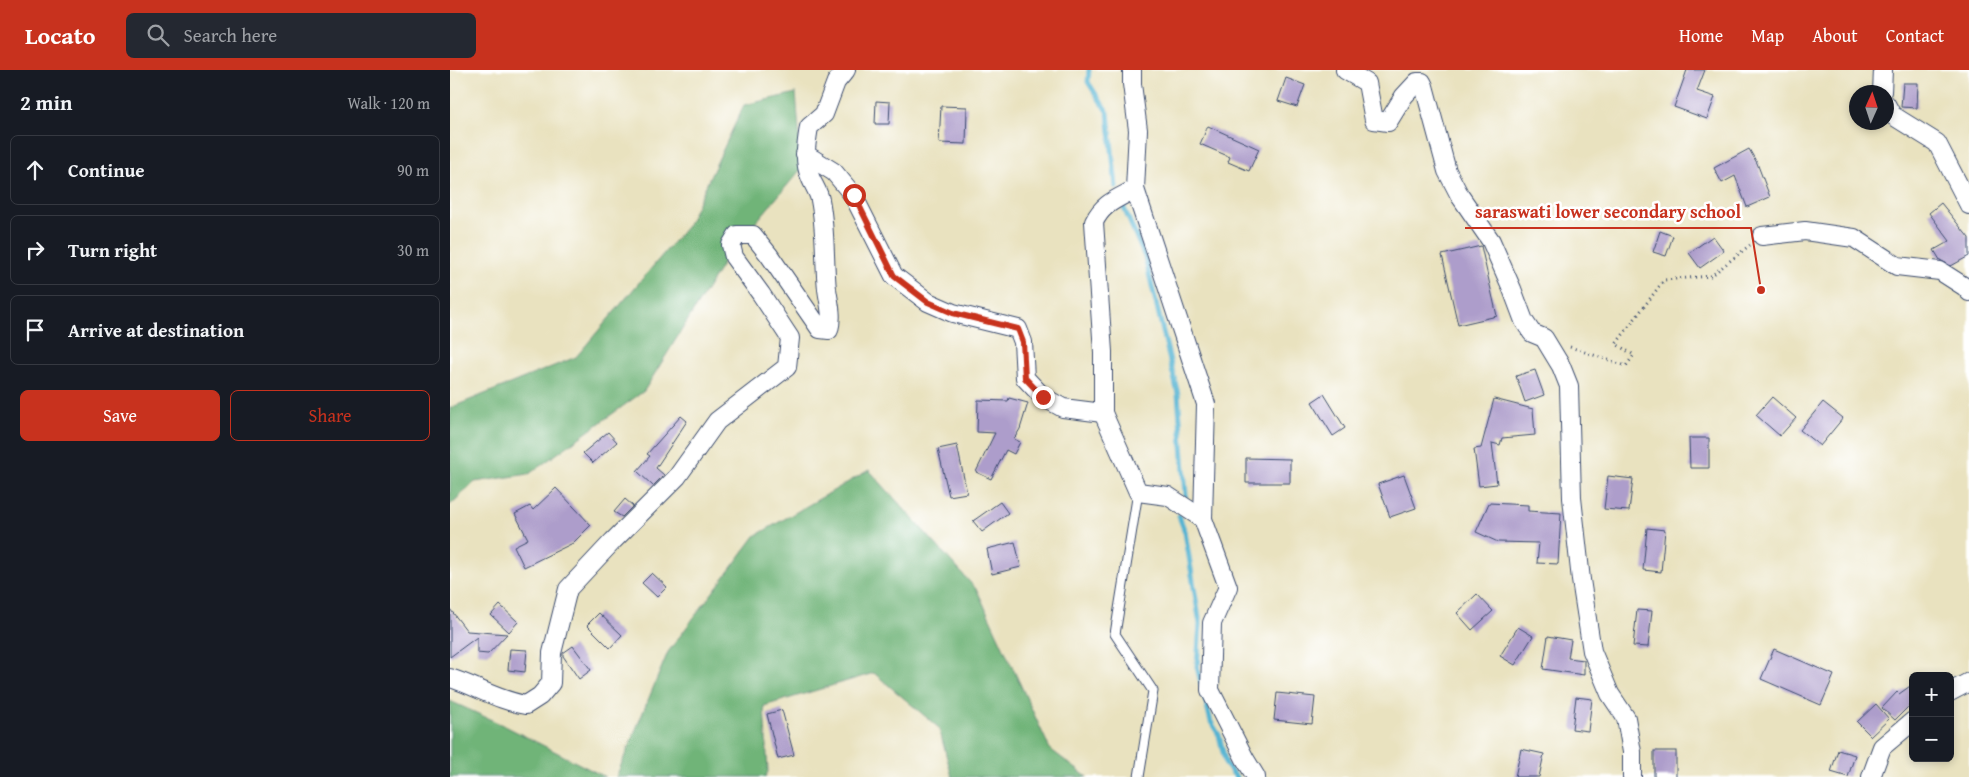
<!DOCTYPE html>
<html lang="en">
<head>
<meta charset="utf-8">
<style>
  body { margin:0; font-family:"Gentium Book Plus",serif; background:#242831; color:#f1f3f6 }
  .controls { position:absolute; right:15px; bottom:15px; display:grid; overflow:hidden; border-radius:8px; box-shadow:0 2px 8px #0003 }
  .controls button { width:45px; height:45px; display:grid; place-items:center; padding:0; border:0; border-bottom:1px solid #363941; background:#171b24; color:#f1f3f6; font:25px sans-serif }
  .compass { position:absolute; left:1399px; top:15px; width:45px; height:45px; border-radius:50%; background:#171b24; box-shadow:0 2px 8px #0003; rotate:3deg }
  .stop { position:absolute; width:15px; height:15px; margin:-11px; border:4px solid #c8321e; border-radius:50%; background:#fff }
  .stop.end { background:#c8321e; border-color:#fff; box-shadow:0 1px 5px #0008 }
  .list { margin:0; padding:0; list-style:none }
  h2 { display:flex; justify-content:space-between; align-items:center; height:65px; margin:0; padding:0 20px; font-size:21px }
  h2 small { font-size:16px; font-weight:400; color:#9ea1a6 }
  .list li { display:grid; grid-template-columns:32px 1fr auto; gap:15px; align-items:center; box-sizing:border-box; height:70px; margin:0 10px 10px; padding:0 10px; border:1px solid #363941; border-radius:8px }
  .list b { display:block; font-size:19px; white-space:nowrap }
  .list em { font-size:16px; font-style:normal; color:#9ea1a6 }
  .actions { display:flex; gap:10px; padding:15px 20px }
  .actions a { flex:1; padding:11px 0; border:1px solid #c8321e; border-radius:8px; text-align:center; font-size:18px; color:#c8321e }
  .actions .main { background:#c8321e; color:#fff }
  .icon { flex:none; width:28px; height:28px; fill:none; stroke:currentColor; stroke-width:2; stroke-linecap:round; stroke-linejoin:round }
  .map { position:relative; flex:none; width:1519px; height:707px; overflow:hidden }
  header { display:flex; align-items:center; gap:30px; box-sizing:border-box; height:70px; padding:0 25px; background:#c8321e; color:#fff }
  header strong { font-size:24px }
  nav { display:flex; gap:28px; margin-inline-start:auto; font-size:18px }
  .search { width:350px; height:45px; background:#242831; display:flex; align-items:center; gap:12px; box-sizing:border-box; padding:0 18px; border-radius:8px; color:#9ea1a6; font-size:19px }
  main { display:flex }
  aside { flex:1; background:#171b24 }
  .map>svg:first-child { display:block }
  .forest { fill:#70b478; stroke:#46726b }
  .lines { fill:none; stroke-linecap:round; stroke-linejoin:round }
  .stream { stroke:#54b4d2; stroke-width:5 }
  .building { fill:#ad9dcb }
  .lane-casing { stroke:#3a4a6d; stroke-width:11 }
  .street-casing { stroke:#3a4a6d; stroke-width:20 }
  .path { stroke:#3a4a6d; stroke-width:3; stroke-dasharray:1 4; stroke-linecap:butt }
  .lane { stroke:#fff; stroke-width:9 }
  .street { stroke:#fff; stroke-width:18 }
  .route { stroke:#c8321e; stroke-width:6 }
  .leader { fill:none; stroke:#c8321e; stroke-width:2 }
  .callout-dot { fill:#c8321e; stroke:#fff; stroke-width:2 }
  .callout-label { font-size:18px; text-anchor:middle; font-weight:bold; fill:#c8321e; stroke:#fff; stroke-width:5; stroke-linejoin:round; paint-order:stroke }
</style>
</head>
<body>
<header>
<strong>Locato</strong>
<div class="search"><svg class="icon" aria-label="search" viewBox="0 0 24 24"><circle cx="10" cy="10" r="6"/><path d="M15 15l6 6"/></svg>Search here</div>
<nav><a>Home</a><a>Map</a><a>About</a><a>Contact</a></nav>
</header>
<main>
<aside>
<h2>2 min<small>Walk · 120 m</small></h2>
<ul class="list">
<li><svg class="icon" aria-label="ahead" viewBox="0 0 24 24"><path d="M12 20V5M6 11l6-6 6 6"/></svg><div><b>Continue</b></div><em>90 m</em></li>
<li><svg class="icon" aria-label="right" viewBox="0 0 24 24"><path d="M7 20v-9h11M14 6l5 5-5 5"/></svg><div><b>Turn right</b></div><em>30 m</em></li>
<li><svg class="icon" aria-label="arrive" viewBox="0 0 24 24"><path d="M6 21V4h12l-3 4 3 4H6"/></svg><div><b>Arrive at destination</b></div></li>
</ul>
<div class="actions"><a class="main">Save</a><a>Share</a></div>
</aside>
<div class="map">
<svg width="1519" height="707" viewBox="0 0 1519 707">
  <rect width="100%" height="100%" fill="#fff"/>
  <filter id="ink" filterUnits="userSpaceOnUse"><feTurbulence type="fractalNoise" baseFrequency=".02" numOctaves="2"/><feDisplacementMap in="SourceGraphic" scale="10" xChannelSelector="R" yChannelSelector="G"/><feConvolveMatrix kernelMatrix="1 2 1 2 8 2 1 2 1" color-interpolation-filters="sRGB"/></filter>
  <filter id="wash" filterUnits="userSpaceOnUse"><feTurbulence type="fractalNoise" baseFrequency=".0096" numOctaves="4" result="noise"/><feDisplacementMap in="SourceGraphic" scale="20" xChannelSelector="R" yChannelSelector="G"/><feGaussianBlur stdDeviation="1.12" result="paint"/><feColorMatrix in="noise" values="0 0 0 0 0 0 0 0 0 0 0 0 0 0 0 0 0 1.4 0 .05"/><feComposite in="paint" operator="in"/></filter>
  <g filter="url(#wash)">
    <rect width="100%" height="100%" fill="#e9e2bf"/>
    <g class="forest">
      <path d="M 346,23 L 352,98 L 278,185 L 194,321 L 79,404 L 25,412 L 0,435 L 0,338 L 126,287 L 237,156 L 294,35 Z"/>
      <path d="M 419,400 L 527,520 L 600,679 L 637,707 L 502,707 L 489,658 L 424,603 L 314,636 L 318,702 L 315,707 L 166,707 L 218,582 L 305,466 Z"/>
      <path d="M 0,631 L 55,656 L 155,707 L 0,707 Z"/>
    </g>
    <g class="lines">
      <g class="stream">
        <path d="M 639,0 L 638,12 L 658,43 L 666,117"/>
        <path d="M 674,138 L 695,187 L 728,324 L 736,425"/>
        <path d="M 729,446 L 735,462 L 750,554 L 747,597 L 761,652 L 769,665 L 776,695 L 786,707"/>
      </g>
    </g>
    <g id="blocks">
      <g class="building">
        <path d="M 1237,0 L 1255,0 L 1247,21 L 1265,27 L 1257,49 L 1224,37 Z"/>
        <path d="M 836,8 L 855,15 L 847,37 L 828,31 Z"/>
        <path d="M 1453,13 L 1468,13 L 1467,38 L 1451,37 Z"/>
        <path d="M 426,31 L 440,32 L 439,54 L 425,54 Z"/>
        <path d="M 491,36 L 517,37 L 516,74 L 489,73 Z"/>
        <path d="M 758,56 L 809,79 L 799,101 L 778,92 L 780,87 L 750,74 Z"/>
        <path d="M 1299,79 L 1307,93 L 1320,127 L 1297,137 L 1285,106 L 1272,113 L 1264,98 Z"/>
        <path d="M 1491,133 L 1519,168 L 1519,186 L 1501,196 L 1490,190 L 1484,180 L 1500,171 L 1479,143 Z"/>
        <path d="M 1210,161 L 1223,166 L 1216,186 L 1203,182 Z"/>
        <path d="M 1263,166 L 1274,181 L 1250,198 L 1239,183 Z"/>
        <path d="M 1031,176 L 1047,246 L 1008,255 L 992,185 Z"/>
        <path d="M 1085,300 L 1094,325 L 1075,332 L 1066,306 Z"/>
        <path d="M 874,324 L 895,358 L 883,366 L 862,332 Z"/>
        <path d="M 1322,327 L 1346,348 L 1330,366 L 1306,345 Z"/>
        <path d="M 559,328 L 578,333 L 570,359 L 564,369 L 570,372 L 564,384 L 556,380 L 541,409 L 526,402 L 545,363 L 527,362 L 528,330 L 558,331 Z"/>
        <path d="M 1044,329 L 1083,339 L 1085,365 L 1052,368 L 1050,375 L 1042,373 L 1047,414 L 1029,416 L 1024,379 L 1031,378 Z"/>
        <path d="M 1373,332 L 1393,348 L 1370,376 L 1350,360 Z"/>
        <path d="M 231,346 L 237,351 L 206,398 L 214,405 L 203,416 L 187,401 L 200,386 L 197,384 Z"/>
        <path d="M 158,362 L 167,372 L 143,393 L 133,383 Z"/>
        <path d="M 1239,368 L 1259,368 L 1259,398 L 1240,398 Z"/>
        <path d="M 507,375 L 517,423 L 499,426 L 488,379 Z"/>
        <path d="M 796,388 L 840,389 L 840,413 L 796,413 Z"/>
        <path d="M 954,405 L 966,438 L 940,447 L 928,414 Z"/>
        <path d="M 1158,406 L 1183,409 L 1179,441 L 1154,439 Z"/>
        <path d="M 106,418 L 141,455 L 123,473 L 74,497 L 64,476 L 78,469 L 65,444 L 80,436 L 83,440 Z"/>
        <path d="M 175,429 L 183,436 L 172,447 L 164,442 Z"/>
        <path d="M 550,432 L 558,443 L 532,462 L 523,451 Z"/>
        <path d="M 1039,433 L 1078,435 L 1078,441 L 1111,443 L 1108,494 L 1087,493 L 1089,473 L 1048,472 L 1026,462 Z"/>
        <path d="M 1197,458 L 1215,460 L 1211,502 L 1193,500 Z"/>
        <path d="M 565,472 L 571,497 L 542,504 L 537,479 Z"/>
        <path d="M 202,503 L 217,517 L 207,527 L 192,513 Z"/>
        <path d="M 1027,524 L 1043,541 L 1022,560 L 1007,543 Z"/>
        <path d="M 50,535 L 68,552 L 59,562 L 41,545 Z"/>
        <path d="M 0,539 L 17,561 L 57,564 L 38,584 L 27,583 L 27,567 L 0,587 Z"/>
        <path d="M 1187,540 L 1202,541 L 1198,577 L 1183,576 Z"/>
        <path d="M 149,543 L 172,565 L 160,578 L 137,555 Z"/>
        <path d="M 1068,557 L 1083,566 L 1065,595 L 1050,586 Z"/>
        <path d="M 1098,566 L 1121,570 L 1118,588 L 1134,590 L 1134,605 L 1093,599 Z"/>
        <path d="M 123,576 L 141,600 L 129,609 L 113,586 L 113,583 Z"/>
        <path d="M 60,579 L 77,580 L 75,602 L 58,600 Z"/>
        <path d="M 1324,579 L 1384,605 L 1371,635 L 1311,609 Z"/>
        <path d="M 1463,614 L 1463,632 L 1445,650 L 1432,638 L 1447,622 L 1449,624 Z"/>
        <path d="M 827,623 L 865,627 L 862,654 L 824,650 Z"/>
        <path d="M 1126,627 L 1142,629 L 1138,661 L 1122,659 Z"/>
        <path d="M 1426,634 L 1439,649 L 1421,666 L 1407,652 Z"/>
        <path d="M 332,640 L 344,685 L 328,689 L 317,644 Z"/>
        <path d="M 1071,679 L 1094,684 L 1089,707 L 1065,707 Z"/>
        <path d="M 1388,680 L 1405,685 L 1398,707 L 1381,702 Z"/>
        <rect x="1204" y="681" width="22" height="26"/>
      </g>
    </g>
  </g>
  <g filter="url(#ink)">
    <use href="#blocks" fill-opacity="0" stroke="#3a4a6d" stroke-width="1"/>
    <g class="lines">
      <defs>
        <path id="lane" d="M 688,422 L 665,564 L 703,621 L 689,707"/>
        <g id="street">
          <path d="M 682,0 L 682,14 L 688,60 L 685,119 L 756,334 L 753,449 L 778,517 L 762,553 L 760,620 L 795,689 L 806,707"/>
          <path d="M 895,0 L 917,13 L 924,50 L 938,52 L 954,26 L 967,12 L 972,12 L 974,16 L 997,101 L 1010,126 L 1041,171 L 1062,219 L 1074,251 L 1082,263 L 1094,268 L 1111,296 L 1119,316 L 1122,428 L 1131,510 L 1142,581 L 1160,624 L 1176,648 L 1182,682 L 1182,707"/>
          <path d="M 1432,22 L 1433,0"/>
          <path d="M 1436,34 L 1442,45 L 1487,73 L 1519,135"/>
          <path d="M 355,84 L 384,102 L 403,125 L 444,206 L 478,232 L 503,243 L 568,259 L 573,272 L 575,308 L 593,327 L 613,338 L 653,343"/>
          <path d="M 685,119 C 667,129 653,133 644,152 L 653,282 L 653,343 L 688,422 L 718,426 L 753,449"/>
          <path d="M 1312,166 L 1355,161 L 1404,168 L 1447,196 L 1490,201 L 1515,217 L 1519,222"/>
          <path d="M 0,608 C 26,616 49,631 76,635 L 90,626 L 101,613 L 102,583 L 118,519 L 163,471 L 227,407 L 267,351 L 337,297 L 340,268 L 311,224 L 284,187 L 281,175 L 287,165 L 303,165 L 319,185 L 370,259 L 379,260 C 383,245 379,234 377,219 C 374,189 376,160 370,130 C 369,123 364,116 361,109 C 353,92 356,75 359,57 L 374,44 L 386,12 L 396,0"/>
          <path d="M 1500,622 L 1519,612"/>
          <path d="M 1421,707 L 1432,677 L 1463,651"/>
        </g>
      </defs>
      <use href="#lane" class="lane-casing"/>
      <use href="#street" class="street-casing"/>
      <path class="path" d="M 1120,277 L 1176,296 L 1184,285 L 1166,274 L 1214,210 L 1261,206 L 1300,175"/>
      <use href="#lane" class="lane"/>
      <use href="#street" class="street"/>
    </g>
  </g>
  <g class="lines" filter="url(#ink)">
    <path class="route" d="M 404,125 L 444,206 L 478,232 L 503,243 L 568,259 L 573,272 L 575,308 L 593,327"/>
  </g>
  <path class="leader" d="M1311 220L1301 158H1015"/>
  <circle class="callout-dot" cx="1311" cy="220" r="5"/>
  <g class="callout-label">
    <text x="1158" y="148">saraswati lower secondary school</text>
  </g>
</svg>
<div class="controls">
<button>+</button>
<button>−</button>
</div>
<svg class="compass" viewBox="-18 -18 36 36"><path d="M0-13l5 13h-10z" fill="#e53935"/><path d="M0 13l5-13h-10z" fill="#9ea1a6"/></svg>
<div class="stop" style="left:404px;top:125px"></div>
<div class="stop end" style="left:593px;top:327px"></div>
</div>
</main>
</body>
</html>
